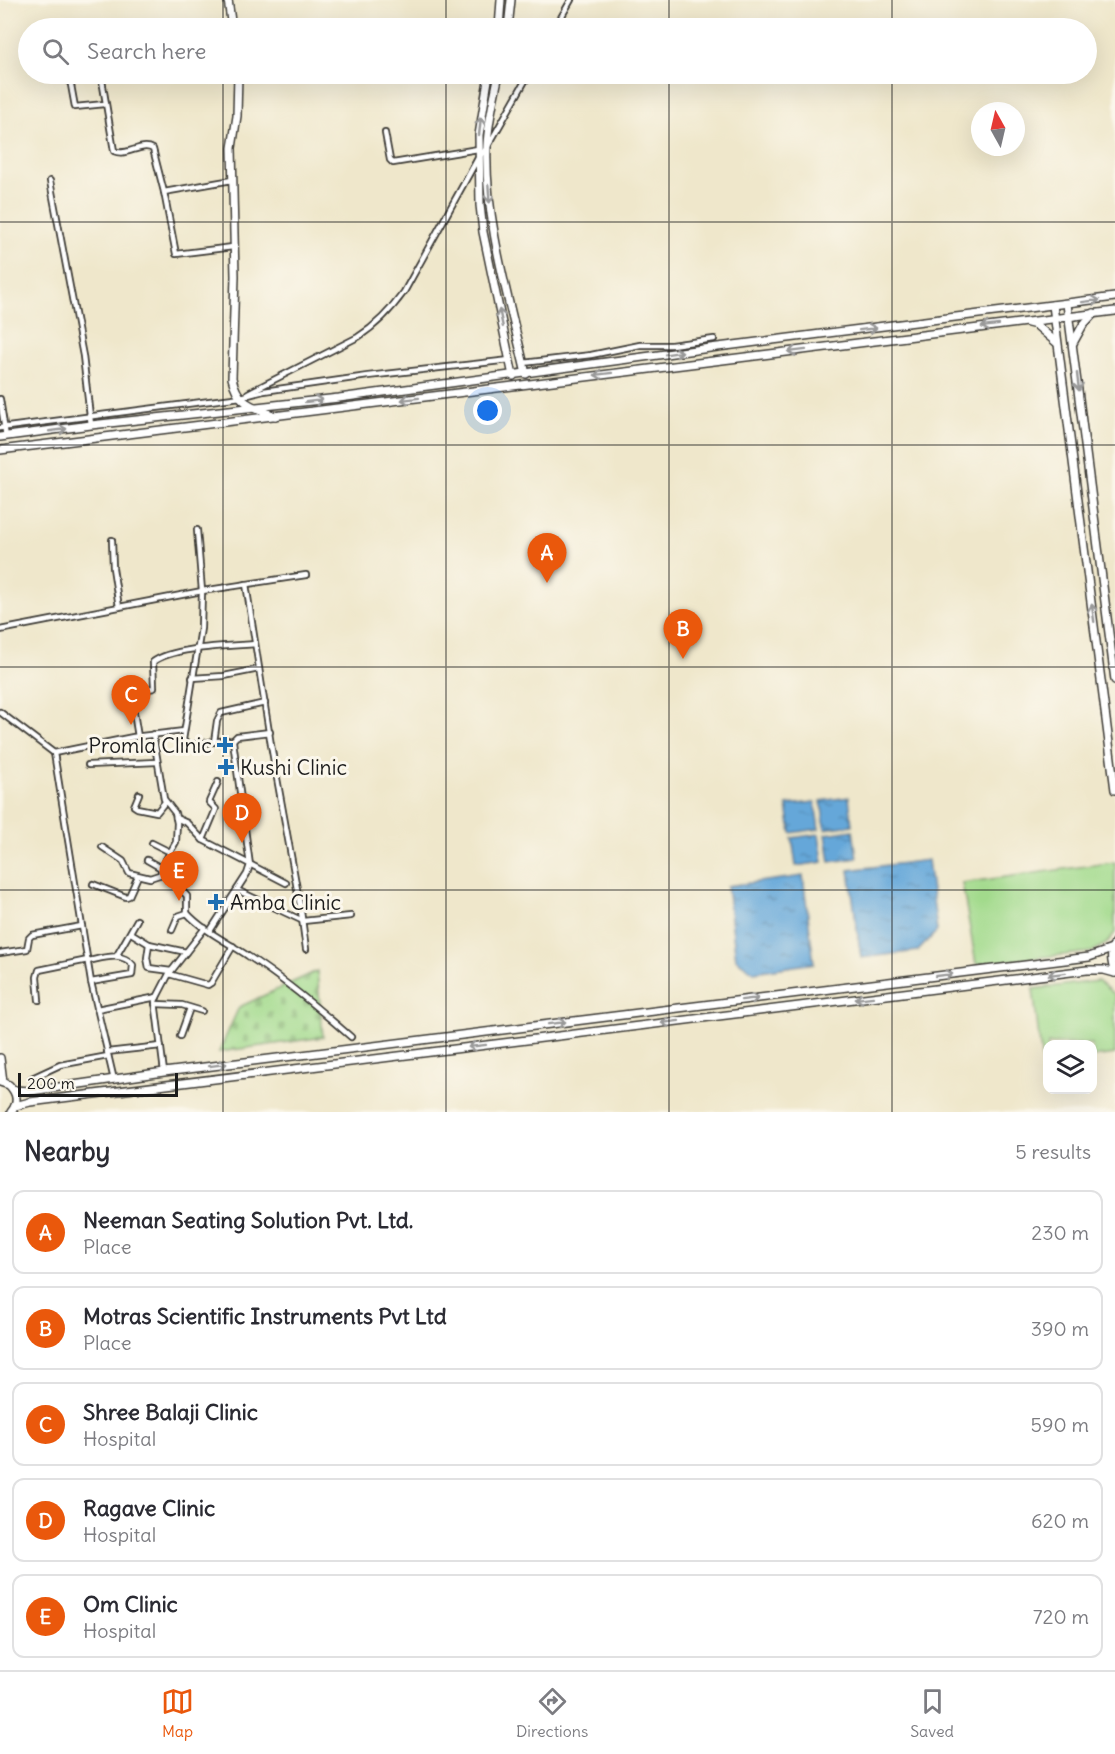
<!DOCTYPE html>
<html lang="en">
<head>
<meta charset="utf-8">
<style>
  body { margin:0; font-family:Delius,sans-serif; background:#f7f7f7; color:#2b2b33 }
  .controls { position:absolute; right:18px; bottom:18px; display:grid; overflow:hidden; border-radius:12px; box-shadow:0 6px 24px #0002 }
  .controls button { width:54px; height:54px; display:grid; place-items:center; padding:0; border:0; border-bottom:2px solid #e1e1e2; background:#fff; color:#2b2b33; font:30px sans-serif }
  .compass { position:absolute; left:971px; top:102px; width:54px; height:54px; border-radius:50%; background:#fff; box-shadow:0 6px 24px #0002; rotate:352deg }
  .scale { position:absolute; left:18px; bottom:15px; width:160px; box-sizing:border-box; padding-left:6px; border:3px solid #1c1c1c; border-top:0; font-size:16px; line-height:21px; white-space:nowrap; color:#1c1c1c; -webkit-text-stroke:4px #fbf7ec; paint-order:stroke }
  .you { position:absolute; left:488px; top:411px; width:21px; height:21px; margin:-15px; border:4px solid #fff; border-radius:50%; background:#1a73e8; box-shadow:0 0 0 9px #1a73e833 }
  .badge { display:grid; place-items:center; width:39px; height:39px; border-radius:50%; background:#ea580c; color:#fff; font-size:20px; font-weight:700 }
  .pin { position:absolute; translate:-50% -50px; filter:drop-shadow(0 2px 3px #0008) }
  .pin::after { content:''; position:absolute; top:32px; width:21px; height:18px; background:inherit; clip-path:polygon(0 0,100% 0,50% 100%) }
  .list { margin:0; padding:0; list-style:none }
  h2 { display:flex; justify-content:space-between; align-items:center; height:78px; margin:0; padding:0 24px; font-size:26px }
  h2 small { font-size:20px; font-weight:400; color:#7c7c81 }
  .list li { display:grid; grid-template-columns:39px 1fr auto; gap:18px; align-items:center; box-sizing:border-box; height:84px; margin:0 12px 12px; padding:0 12px; border:2px solid #e1e1e2; border-radius:12px }
  .list b { display:block; font-size:22px; white-space:nowrap }
  .list p { margin:0; font-size:20px; white-space:nowrap; color:#7c7c81 }
  .list em { font-size:20px; font-style:normal; color:#7c7c81 }
  .icon { flex:none; width:33px; height:33px; fill:none; stroke:currentColor; stroke-width:2; stroke-linecap:round; stroke-linejoin:round }
  .map { position:relative; flex:none; width:1115px; height:1112px; overflow:hidden }
  .search { position:absolute; background:#fff; box-shadow:0 6px 24px #0002; left:18px; right:18px; top:18px; height:66px; display:flex; align-items:center; gap:15px; box-sizing:border-box; padding:0 21px; border-radius:33px; color:#7c7c81; font-size:22px }
  .sheet { height:558px; background:#fff }
  nav { display:flex; justify-content:space-around; align-items:center; box-sizing:border-box; height:84px; border-top:2px solid #e1e1e2; background:#fff; font-size:16px; color:#7c7c81 }
  nav a { display:grid; justify-items:center; gap:3px }
  nav .on { color:#ea580c }
  .map>svg:first-child { display:block }
  .green { fill:#a2da8c; stroke:#5f7b54; stroke-width:1.5 }
  .cemetery { fill:url(#cemetery-stones); stroke:#5f7b54; stroke-width:1.5 }
  .water { fill:url(#water-ripples); stroke:#40627a; stroke-width:1.5 }
  .lines { fill:none; stroke-linecap:round; stroke-linejoin:round }
  .street-casing { stroke:#3c3a36; stroke-width:8 }
  .secondary-casing { stroke:#3c3a36; stroke-width:10 }
  .street { stroke:#fff; stroke-width:4.5 }
  .secondary { stroke:#fff; stroke-width:7 }
  .oneway { stroke:#999 }
  .grid { fill:none; stroke:#1c1c1c; stroke-width:1.5; stroke-opacity:0.55 }
  .poi-dot { fill:#1f6fb2; stroke:#fbf7ec; stroke-width:2 }
  .labels { text-anchor:middle; dominant-baseline:central; stroke-width:6; stroke-linejoin:round; paint-order:stroke }
  .poi-label { font-size:21px; fill:#1c1c1c; stroke:#fbf7ec; text-anchor:start }
</style>
</head>
<body>
<div class="map">
<svg width="1115" height="1112" viewBox="0 0 1115 1112">
  <defs>
    <pattern id="cemetery-stones" width="16" height="16" patternUnits="userSpaceOnUse" patternTransform="scale(1.5)"><rect width="16" height="16" fill="#a2da8c"/><path d="M2 7V4a2 2 0 0 1 4 0v3zM10 15v-3a2 2 0 0 1 4 0v3z" fill="#8bba78"/></pattern>
    <pattern id="water-ripples" width="26" height="14" patternUnits="userSpaceOnUse" patternTransform="scale(1.5)"><rect width="26" height="14" fill="#65a7d9"/><path d="M2 4q2-2 4 0t4 0M15 11q2-2 4 0t4 0" fill="none" stroke="#5287af"/></pattern>
  </defs>
  <rect width="100%" height="100%" fill="#fbf7ec"/>
  <filter id="ink" filterUnits="userSpaceOnUse"><feTurbulence type="fractalNoise" baseFrequency=".0167" numOctaves="2"/><feDisplacementMap in="SourceGraphic" scale="12" xChannelSelector="R" yChannelSelector="G"/><feConvolveMatrix kernelMatrix="1 2 1 2 8 2 1 2 1" color-interpolation-filters="sRGB"/></filter>
  <filter id="wash" filterUnits="userSpaceOnUse"><feTurbulence type="fractalNoise" baseFrequency=".008" numOctaves="4" result="noise"/><feDisplacementMap in="SourceGraphic" scale="24" xChannelSelector="R" yChannelSelector="G"/><feGaussianBlur stdDeviation="1.35" result="paint"/><feColorMatrix in="noise" values="0 0 0 0 0 0 0 0 0 0 0 0 0 0 0 0 0 1.4 0 .05"/><feComposite in="paint" operator="in"/></filter>
  <g filter="url(#wash)">
    <rect width="100%" height="100%" fill="#efe7cb"/>
    <g class="green">
      <path d="M 1115,862 L 1115,933 L 1106,944 L 1092,952 L 976,964 L 962,883 Z"/>
      <path d="M 1098,981 L 1115,995 L 1115,1054 L 1093,1057 L 1092,1044 L 1048,1044 L 1047,1061 L 1042,1062 L 1033,989 Z"/>
    </g>
    <path class="cemetery" d="M 317,971 L 323,1037 L 219,1052 L 239,1007 Z"/>
    <g class="water">
      <path d="M 849,797 L 852,825 L 825,829 L 821,801 Z"/>
      <path d="M 815,802 L 819,829 L 791,833 L 787,805 Z"/>
      <path d="M 853,830 L 857,858 L 830,862 L 826,834 Z"/>
      <path d="M 819,834 L 823,862 L 796,866 L 792,838 Z"/>
      <path d="M 928,860 L 937,931 L 918,951 L 861,958 L 849,870 Z"/>
      <path d="M 803,876 L 814,963 L 754,972 L 736,959 L 727,886 Z"/>
    </g>
  </g>
  <g filter="url(#ink)">
    <g class="lines">
      <defs>
        <g id="street">
          <path d="M 555,28 L 571,0"/>
          <path d="M 69,74 L 75,107 L 105,104"/>
          <path d="M 101,74 L 114,151 C 127,157 141,142 153,149 L 164,192 L 176,254 L 233,247"/>
          <path d="M 385,133 L 390,160 L 393,163 L 478,149"/>
          <path d="M 50,181 L 83,356 L 91,425"/>
          <path d="M 164,192 L 232,180"/>
          <path d="M 523,363 L 591,355 L 640,345 L 671,345 L 714,339"/>
          <path d="M 248,393 L 358,337 C 377,325 391,310 404,292 L 478,158 L 487,148 L 529,74"/>
          <path d="M 0,399 L 6,437"/>
          <path d="M 0,428 L 241,397 L 264,391 L 368,376 L 510,360"/>
          <path d="M 197,530 L 202,591 L 201,628 L 183,740 L 188,745 L 227,740 L 233,741 L 250,865 L 247,874 L 210,931"/>
          <path d="M 112,540 L 113,568 L 119,607"/>
          <path d="M 246,584 L 271,745 L 301,911 L 306,949"/>
          <path d="M 0,630 L 202,591 L 306,575"/>
          <path d="M 192,678 L 224,676 L 259,669"/>
          <path d="M 143,690 L 154,688 L 153,662 C 172,647 230,646 255,644"/>
          <path d="M 131,694 L 138,737"/>
          <path d="M 0,712 L 54,753 L 133,737 L 184,731"/>
          <path d="M 153,734 L 164,799 L 175,813 L 177,823 L 176,842 L 161,868 L 161,873 L 176,884 L 187,896 L 187,913 C 202,930 229,943 248,956 C 285,980 318,1008 351,1037"/>
          <path d="M 232,741 L 237,736 L 270,732"/>
          <path d="M 214,742 L 217,721 L 221,713 L 265,703"/>
          <path d="M 54,753 L 91,982 L 114,1080"/>
          <path d="M 88,765 L 157,762"/>
          <path d="M 139,794 L 134,806 L 137,808 L 157,812 L 165,802"/>
          <path d="M 176,818 L 187,823 L 203,840 L 286,883"/>
          <path d="M 203,840 L 216,809 L 209,802 L 218,782"/>
          <path d="M 152,843 L 170,852"/>
          <path d="M 102,847 L 123,861 L 129,873 L 150,878 L 162,874"/>
          <path d="M 147,860 L 161,868"/>
          <path d="M 93,884 L 126,897 L 129,896 L 138,876"/>
          <path d="M 180,889 L 191,870"/>
          <path d="M 237,890 L 303,921 L 351,916"/>
          <path d="M 172,930 L 178,916 L 187,913"/>
          <path d="M 131,933 L 149,944 L 186,952"/>
          <path d="M 149,944 L 147,958 L 149,968 L 171,971"/>
          <path d="M 0,953 L 27,949 L 29,938 L 32,935 L 82,926"/>
          <path d="M 117,955 L 137,920"/>
          <path d="M 88,961 C 104,958 121,951 133,965 L 132,975 L 91,982"/>
          <path d="M 169,974 L 208,985 L 211,983 L 233,946"/>
          <path d="M 39,1000 L 37,977 L 39,970 L 88,960"/>
          <path d="M 155,1004 L 182,1005 L 202,1011"/>
          <path d="M 97,1009 L 157,997"/>
          <path d="M 180,1036 L 190,1008"/>
          <path d="M 107,1052 L 161,1046"/>
          <path d="M 164,1072 L 155,1001 L 169,974 L 205,928"/>
          <path d="M 32,1078 L 60,1065 L 108,1056"/>
        </g>
        <g id="secondary">
          <path d="M 228,0 L 232,28"/>
          <path d="M 499,28 L 501,0"/>
          <path d="M 508,28 L 511,0"/>
          <path d="M 238,74 L 237,116 L 232,148 L 235,276 L 232,378 C 238,405 253,406 275,416"/>
          <path d="M 489,74 L 479,135 L 480,205 L 483,232 L 513,376"/>
          <path d="M 499,74 C 494,98 488,122 487,146 C 484,219 510,303 526,374"/>
          <path d="M 1067,304 L 1115,680"/>
          <path d="M 1053,305 L 1115,790"/>
          <path d="M 1028,323 L 1036,325 L 1057,343"/>
          <path d="M 1073,343 L 1083,325 L 1094,313"/>
          <path d="M 0,437 L 91,425 L 339,398 L 710,348 L 1115,297"/>
          <path d="M 0,450 L 1115,311"/>
          <path d="M 1115,942 C 1110,953 1111,962 1115,973"/>
          <path d="M 0,1058 L 3,1082"/>
          <path d="M 0,1082 L 9,1085 C 17,1093 19,1103 11,1112"/>
          <path d="M 14,1090 L 31,1091 L 164,1072 L 1089,957 L 1112,949"/>
          <path d="M 15,1106 L 30,1102 L 1087,970 L 1104,970 L 1115,973"/>
        </g>
      </defs>
      <use href="#street" class="street-casing"/>
      <use href="#secondary" class="secondary-casing"/>
      <use href="#street" class="street"/>
      <use href="#secondary" class="secondary"/>
    </g>
    <defs><path id="oneway-shaft" d="M-6 0H5M1.5-3L5.5 0L1.5 3" fill="none" stroke-width="1.6" stroke-linecap="round" stroke-linejoin="round" transform="scale(1.5)"/></defs>
    <g class="oneway">
      <use href="#oneway-shaft" transform="translate(480 126) rotate(-84)"/>
      <use href="#oneway-shaft" transform="translate(489 194) rotate(86)"/>
      <use href="#oneway-shaft" transform="translate(1091 301) rotate(-7)"/>
      <use href="#oneway-shaft" transform="translate(501 318) rotate(-102)"/>
      <use href="#oneway-shaft" transform="translate(990 326) rotate(173)"/>
      <use href="#oneway-shaft" transform="translate(868 329) rotate(-7)"/>
      <use href="#oneway-shaft" transform="translate(797 351) rotate(173)"/>
      <use href="#oneway-shaft" transform="translate(674 353) rotate(-9)"/>
      <use href="#oneway-shaft" transform="translate(603 374) rotate(173)"/>
      <use href="#oneway-shaft" transform="translate(1078 382) rotate(83)"/>
      <use href="#oneway-shaft" transform="translate(410 399) rotate(173)"/>
      <use href="#oneway-shaft" transform="translate(314 401) rotate(-7)"/>
      <use href="#oneway-shaft" transform="translate(58 430) rotate(-8)"/>
      <use href="#oneway-shaft" transform="translate(1093 613) rotate(-98)"/>
      <use href="#oneway-shaft" transform="translate(1057 974) rotate(173)"/>
      <use href="#oneway-shaft" transform="translate(944 975) rotate(-7)"/>
      <use href="#oneway-shaft" transform="translate(864 998) rotate(173)"/>
      <use href="#oneway-shaft" transform="translate(750 999) rotate(-7)"/>
      <use href="#oneway-shaft" transform="translate(670 1022) rotate(173)"/>
      <use href="#oneway-shaft" transform="translate(557 1023) rotate(-7)"/>
      <use href="#oneway-shaft" transform="translate(477 1046) rotate(173)"/>
      <use href="#oneway-shaft" transform="translate(218 1065) rotate(-7)"/>
    </g>
  </g>
  <path class="grid" d="M 223,0 L 223,28M 446,0 L 446,28M 669,0 L 669,28M 892,0 L 892,28M 223,74 L 223,1112M 446,74 L 446,1112M 669,74 L 669,1112M 892,74 L 892,1112M 0,222 L 1115,222M 0,445 L 1115,445M 0,667 L 1115,667M 0,890 L 1115,890"/>
  <g class="poi-dot">
    <path d="M222 736h6v6h6v6h-6v6h-6v-6h-6v-6h6z"/>
    <path d="M223 758h6v6h6v6h-6v6h-6v-6h-6v-6h6z"/>
    <path d="M213 893h6v6h6v6h-6v6h-6v-6h-6v-6h6z"/>
  </g>
  <g class="labels">
    <g class="poi-label">
      <text x="212" y="745" text-anchor="end">Promla Clinic</text>
      <text x="240" y="767">Kushi Clinic</text>
      <text x="230" y="902">Amba Clinic</text>
    </g>
  </g>
</svg>
<div class="controls">
<button><svg class="icon" aria-label="layers" viewBox="0 0 24 24"><path d="M12 4l9 5-9 5-9-5zM3 14l9 5 9-5"/></svg></button>
</div>
<svg class="compass" viewBox="-18 -18 36 36"><path d="M0-13l5 13h-10z" fill="#e53935"/><path d="M0 13l5-13h-10z" fill="#7c7c81"/></svg>
<div class="scale">200 m</div>
<div class="you"></div>
<div class="pin badge" style="left:547px;top:583px">A</div>
<div class="pin badge" style="left:683px;top:659px">B</div>
<div class="pin badge" style="left:131px;top:725px">C</div>
<div class="pin badge" style="left:242px;top:843px">D</div>
<div class="pin badge" style="left:179px;top:901px">E</div>
<div class="search"><svg class="icon" aria-label="search" viewBox="0 0 24 24"><circle cx="10" cy="10" r="6"/><path d="M15 15l6 6"/></svg>Search here</div>
</div>
<section class="sheet">
<h2>Nearby<small>5 results</small></h2>
<ul class="list">
<li><span class="badge">A</span><div><b>Neeman Seating Solution Pvt. Ltd.</b><p>Place</p></div><em>230 m</em></li>
<li><span class="badge">B</span><div><b>Motras Scientific Instruments Pvt Ltd</b><p>Place</p></div><em>390 m</em></li>
<li><span class="badge">C</span><div><b>Shree Balaji Clinic</b><p>Hospital</p></div><em>590 m</em></li>
<li><span class="badge">D</span><div><b>Ragave Clinic</b><p>Hospital</p></div><em>620 m</em></li>
<li><span class="badge">E</span><div><b>Om Clinic</b><p>Hospital</p></div><em>720 m</em></li>
</ul>
</section>
<nav>
<a class="on"><svg class="icon" aria-label="map" viewBox="0 0 24 24"><path d="M3 6l6-2 6 2 6-2v14l-6 2-6-2-6 2zM9 4v14M15 6v14"/></svg>Map</a>
<a><svg class="icon" aria-label="directions" viewBox="0 0 24 24"><path d="M12 3l9 9-9 9-9-9zM9 14v-3h6M13 9l2 2-2 2"/></svg>Directions</a>
<a><svg class="icon" aria-label="saved" viewBox="0 0 24 24"><path d="M7 4h10v16l-5-4-5 4z"/></svg>Saved</a>
</nav>
</body>
</html>
